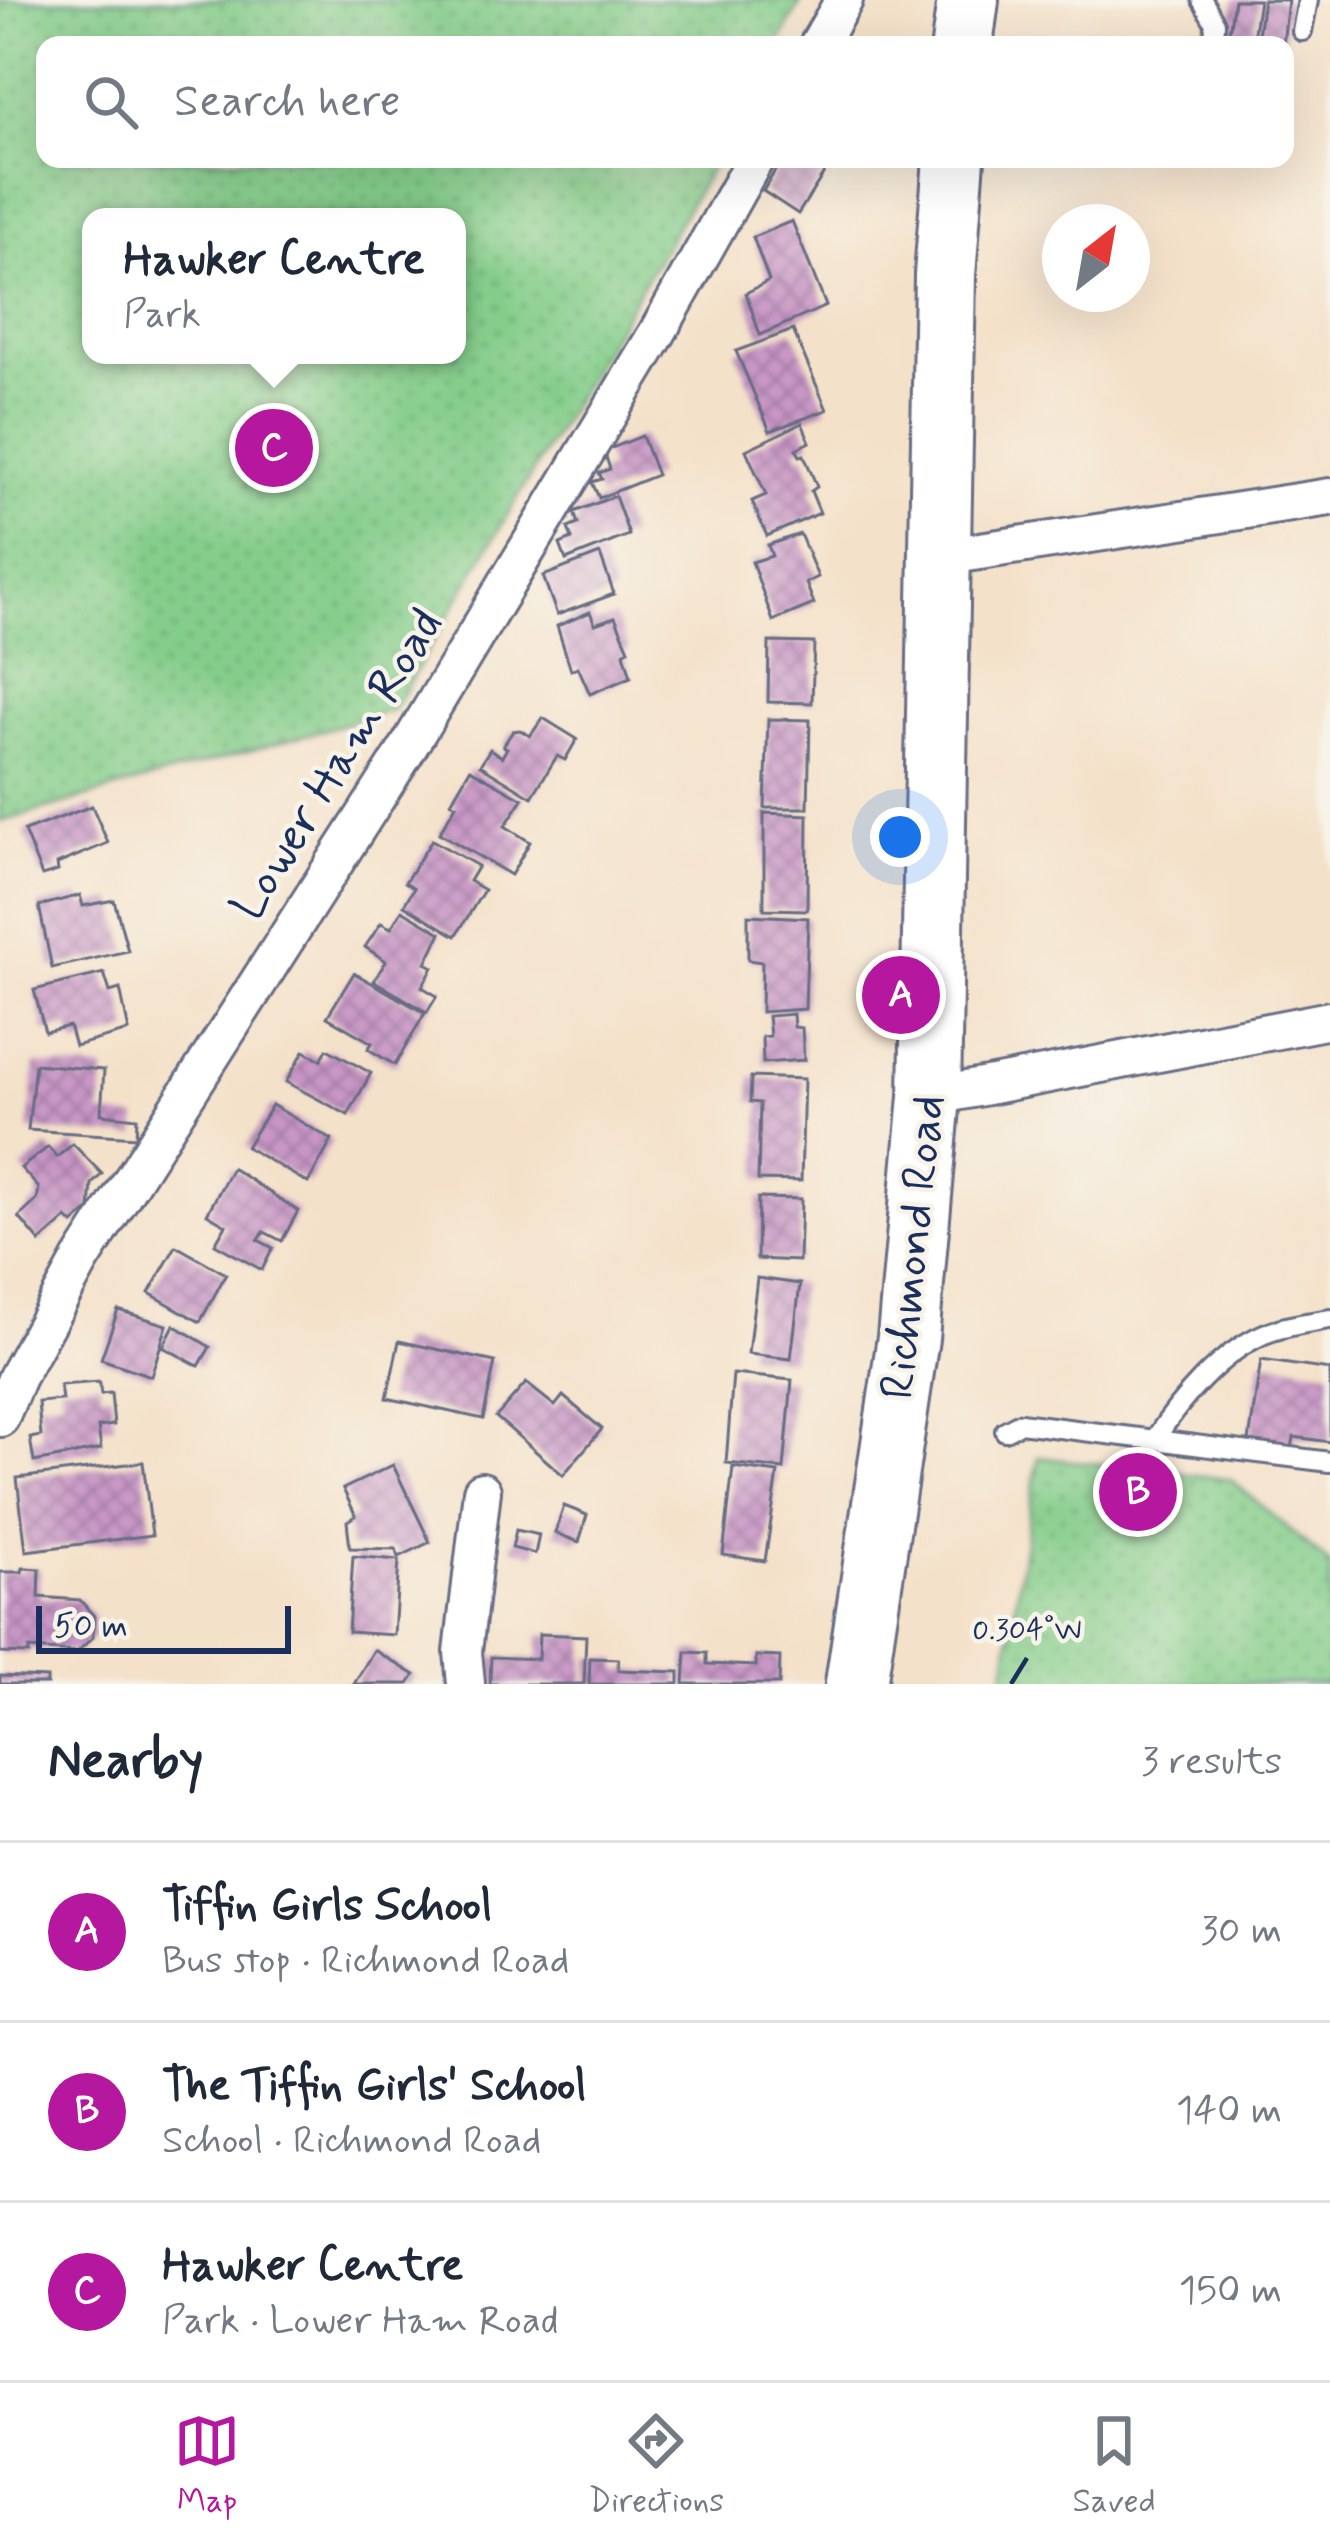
<!DOCTYPE html>
<html lang="en">
<head>
<meta charset="utf-8">
<style>
  body { margin:0; font-family:Mynerve,sans-serif; background:#f6f6f7; color:#1f2937 }
  .compass { position:absolute; left:1042px; top:204px; width:108px; height:108px; border-radius:50%; background:#fff; box-shadow:0 12px 48px #0002; rotate:31deg }
  .scale { position:absolute; left:36px; bottom:30px; width:255px; box-sizing:border-box; padding-left:12px; border:6px solid #1b2f5e; border-top:0; font-size:33px; line-height:42px; white-space:nowrap; color:#1b2f5e; -webkit-text-stroke:9px #f7f3e8; paint-order:stroke }
  .you { position:absolute; left:900px; top:837px; width:42px; height:42px; margin:-30px; border:9px solid #fff; border-radius:50%; background:#1a73e8; box-shadow:0 0 0 18px #1a73e833 }
  .badge { display:grid; place-items:center; width:78px; height:78px; border-radius:50%; background:#b5179e; color:#fff; font-size:39px; font-weight:700 }
  .pin { position:absolute; translate:-50% -50%; border:6px solid #fff; box-shadow:0 3px 12px #0006 }
  .popup { position:absolute; left:82px; top:208px; width:384px; height:156px; box-sizing:border-box; display:grid; place-content:center; border-radius:24px; background:#fff; filter:drop-shadow(0 3px 9px #0005); font-size:39px; white-space:nowrap; color:#747a83 }
  .popup b { font-size:45px; color:#1f2937 }
  .popup::after { content:''; position:absolute; left:50%; top:100%; margin-left:-24px; border:24px solid transparent; border-top-color:#fff }
  .list { margin:0; padding:0; list-style:none }
  h2 { display:flex; justify-content:space-between; align-items:center; height:156px; margin:0; padding:0 48px; font-size:51px }
  h2 small { font-size:39px; font-weight:400; color:#747a83 }
  .list li { display:grid; grid-template-columns:78px 1fr auto; gap:36px; align-items:center; box-sizing:border-box; height:180px; padding:0 48px; border-top:3px solid #e0e1e3 }
  .list b { display:block; font-size:45px; white-space:nowrap }
  .list p { margin:0; font-size:39px; white-space:nowrap; color:#747a83 }
  .list em { font-size:39px; font-style:normal; color:#747a83 }
  .icon { flex:none; width:66px; height:66px; fill:none; stroke:currentColor; stroke-width:2; stroke-linecap:round; stroke-linejoin:round }
  .map { position:relative; flex:none; width:1330px; height:1684px; overflow:hidden }
  .search { position:absolute; background:#fff; box-shadow:0 12px 48px #0002; left:36px; right:36px; top:36px; height:132px; display:flex; align-items:center; gap:30px; box-sizing:border-box; padding:0 42px; border-radius:24px; color:#747a83; font-size:45px }
  .sheet { height:696px; background:#fff }
  nav { display:flex; justify-content:space-around; align-items:center; box-sizing:border-box; height:168px; border-top:3px solid #e0e1e3; background:#fff; font-size:33px; color:#747a83 }
  nav a { display:grid; justify-items:center; gap:6px }
  nav .on { color:#b5179e }
  .map>svg:first-child { display:block }
  .park { fill:url(#park-dots); stroke:#507e74; stroke-width:3; fill-rule:evenodd }
  .building { fill:url(#building-cross-hatch) }
  .lines { fill:none; stroke-linecap:round; stroke-linejoin:round }
  .service-casing { stroke:#676d83; stroke-width:24 }
  .minor-casing { stroke:#676d83; stroke-width:42 }
  .primary-casing { stroke:#676d83; stroke-width:66 }
  .service { stroke:#fff; stroke-width:18 }
  .minor { stroke:#fff; stroke-width:36 }
  .primary { stroke:#fff; stroke-width:60 }
  .ticks { fill:none; stroke:#1b2f5e; stroke-width:4.5 }
  .labels { text-anchor:middle; dominant-baseline:central; stroke-width:9; stroke-linejoin:round; paint-order:stroke }
  .street-label { font-size:48px; fill:#1b2f5e; stroke:#f7f3e8 }
  .ticks-label { font-size:30px; text-anchor:middle; fill:#1b2f5e; stroke:#f7f3e8; stroke-width:9; stroke-linejoin:round; paint-order:stroke }
</style>
</head>
<body>
<div class="map">
<svg width="1330" height="1684" viewBox="0 0 1330 1684">
  <defs>
    <pattern id="park-dots" width="8" height="8" patternUnits="userSpaceOnUse" patternTransform="scale(3)"><rect width="8" height="8" fill="#84cd8a"/><path d="M2 2h.1M6 6h.1" fill="none" stroke="#71b07a" stroke-width="1.8" stroke-linecap="round"/></pattern>
    <pattern id="building-cross-hatch" width="8" height="8" patternUnits="userSpaceOnUse" patternTransform="scale(3)"><rect width="8" height="8" fill="#c997c6"/><path d="M0 0l8 8M0 8l8-8" fill="none" stroke="#a27ca4"/></pattern>
  </defs>
  <rect width="100%" height="100%" fill="#f7f3e8"/>
  <filter id="ink" filterUnits="userSpaceOnUse"><feTurbulence type="fractalNoise" baseFrequency=".00833" numOctaves="2"/><feDisplacementMap in="SourceGraphic" scale="24" xChannelSelector="R" yChannelSelector="G"/><feConvolveMatrix kernelMatrix="1 2 1 2 8 2 1 2 1" color-interpolation-filters="sRGB"/></filter>
  <filter id="wash" filterUnits="userSpaceOnUse"><feTurbulence type="fractalNoise" baseFrequency=".004" numOctaves="4" result="noise"/><feDisplacementMap in="SourceGraphic" scale="48" xChannelSelector="R" yChannelSelector="G"/><feGaussianBlur stdDeviation="2.7" result="paint"/><feColorMatrix in="noise" values="0 0 0 0 0 0 0 0 0 0 0 0 0 0 0 0 0 1.4 0 .05"/><feComposite in="paint" operator="in"/></filter>
  <g filter="url(#wash)">
    <rect width="100%" height="100%" fill="#f4e1c9"/>
    <g class="park">
      <path d="M 0,0 L 802,0 L 778,45 L 45,45 L 45,159 L 716,159 L 393,710 L 0,822 ZM 457,217 L 457,355 L 91,355 L 91,217 Z"/>
      <path d="M 1038,1457 L 1230,1479 L 1330,1564 L 1330,1684 L 1003,1684 Z"/>
    </g>
    <g id="blocks">
      <g class="building">
        <path d="M 1234,0 L 1259,0 L 1252,45 L 1227,45 Z"/>
        <path d="M 1263,0 L 1288,0 L 1283,45 L 1257,42 Z"/>
        <path d="M 782,159 L 833,159 L 798,214 L 763,191 Z"/>
        <path d="M 792,221 L 826,306 L 760,335 L 746,293 L 769,281 L 753,237 Z"/>
        <path d="M 793,330 L 827,410 L 770,431 L 736,351 Z"/>
        <path d="M 802,423 L 810,442 L 796,449 L 800,456 L 804,455 L 817,487 L 811,491 L 820,513 L 767,536 L 752,501 L 766,495 L 746,450 Z"/>
        <path d="M 642,436 L 657,475 L 599,498 L 592,482 L 602,479 L 599,473 L 610,469 L 604,451 Z"/>
        <path d="M 615,496 L 629,535 L 566,560 L 560,544 L 572,539 L 568,528 L 578,524 L 574,512 Z"/>
        <path d="M 800,534 L 818,577 L 806,583 L 814,604 L 773,621 L 752,562 L 772,556 L 768,545 Z"/>
        <path d="M 600,554 L 614,594 L 557,615 L 543,576 Z"/>
        <path d="M 590,612 L 595,624 L 615,617 L 629,649 L 624,653 L 631,677 L 590,694 L 578,667 L 571,670 L 557,626 Z"/>
        <path d="M 769,642 L 814,643 L 812,703 L 768,702 Z"/>
        <path d="M 543,718 L 577,739 L 565,760 L 557,756 L 532,797 L 480,765 L 490,749 L 502,757 L 507,748 L 503,746 L 513,731 L 520,730 L 530,736 Z"/>
        <path d="M 768,719 L 810,720 L 808,808 L 765,808 Z"/>
        <path d="M 470,769 L 523,799 L 505,826 L 530,842 L 511,875 L 439,833 L 456,805 L 451,802 Z"/>
        <path d="M 92,806 L 108,843 L 57,864 L 58,871 L 42,876 L 24,831 Z"/>
        <path d="M 764,813 L 808,815 L 807,910 L 764,909 Z"/>
        <path d="M 432,840 L 478,866 L 469,881 L 484,890 L 456,936 L 404,905 L 414,888 L 405,882 Z"/>
        <path d="M 80,895 L 83,906 L 114,900 L 128,951 L 52,968 L 39,906 Z"/>
        <path d="M 402,910 L 441,933 L 426,963 L 433,967 L 422,987 L 437,996 L 427,1012 L 374,981 L 386,961 L 365,947 L 381,923 L 391,928 Z"/>
        <path d="M 748,915 L 808,918 L 805,1009 L 761,1012 L 762,962 L 748,960 Z"/>
        <path d="M 104,973 L 110,992 L 120,989 L 129,1031 L 75,1046 L 69,1026 L 45,1032 L 34,990 Z"/>
        <path d="M 354,973 L 425,1013 L 395,1065 L 368,1049 L 372,1043 L 327,1017 Z"/>
        <path d="M 793,1014 L 794,1027 L 802,1028 L 804,1060 L 763,1063 L 762,1037 L 770,1036 L 768,1016 Z"/>
        <path d="M 327,1049 L 371,1073 L 348,1115 L 286,1082 L 304,1051 L 321,1060 Z"/>
        <path d="M 35,1064 L 104,1070 L 101,1114 L 137,1118 L 136,1137 L 28,1130 Z"/>
        <path d="M 751,1077 L 804,1079 L 801,1181 L 758,1180 L 760,1103 L 750,1102 Z"/>
        <path d="M 272,1105 L 332,1140 L 308,1183 L 246,1147 Z"/>
        <path d="M 73,1144 L 102,1174 L 92,1184 L 90,1209 L 73,1224 L 67,1218 L 40,1242 L 19,1217 L 37,1200 L 39,1188 L 21,1168 L 48,1147 L 57,1157 Z"/>
        <path d="M 232,1168 L 298,1211 L 282,1241 L 264,1232 L 258,1240 L 273,1248 L 262,1270 L 215,1244 L 226,1225 L 207,1214 Z"/>
        <path d="M 758,1198 L 801,1199 L 799,1261 L 757,1259 Z"/>
        <path d="M 176,1246 L 226,1274 L 200,1322 L 149,1293 Z"/>
        <path d="M 757,1278 L 800,1284 L 791,1359 L 748,1354 Z"/>
        <path d="M 118,1310 L 167,1325 L 151,1376 L 101,1359 Z"/>
        <path d="M 174,1325 L 210,1347 L 199,1366 L 163,1347 Z"/>
        <path d="M 399,1341 L 495,1362 L 483,1419 L 387,1398 Z"/>
        <path d="M 1261,1360 L 1330,1370 L 1330,1442 L 1294,1437 L 1292,1449 L 1249,1441 Z"/>
        <path d="M 733,1374 L 792,1380 L 784,1469 L 726,1463 Z"/>
        <path d="M 99,1382 L 101,1394 L 111,1393 L 114,1425 L 98,1427 L 101,1449 L 34,1462 L 30,1438 L 41,1436 L 38,1402 L 62,1400 L 60,1385 Z"/>
        <path d="M 526,1383 L 555,1406 L 563,1396 L 602,1429 L 563,1475 L 496,1417 Z"/>
        <path d="M 143,1462 L 152,1535 L 26,1551 L 17,1478 Z"/>
        <path d="M 393,1465 L 430,1542 L 399,1557 L 396,1549 L 350,1548 L 347,1521 L 356,1516 L 343,1489 Z"/>
        <path d="M 733,1467 L 778,1473 L 765,1561 L 723,1555 Z"/>
        <path d="M 564,1506 L 587,1515 L 579,1542 L 555,1533 Z"/>
        <path d="M 516,1530 L 539,1535 L 535,1554 L 512,1548 Z"/>
        <path d="M 353,1556 L 399,1560 L 394,1635 L 348,1632 Z"/>
        <path d="M 23,1568 L 40,1569 L 39,1597 L 80,1600 L 94,1616 L 93,1637 L 77,1652 L 29,1649 L 29,1654 L 0,1653 L 0,1572 L 22,1572 Z"/>
        <path d="M 539,1634 L 586,1636 L 584,1684 L 490,1684 L 491,1657 L 538,1659 Z"/>
        <path d="M 374,1650 L 415,1675 L 409,1684 L 354,1684 Z"/>
        <path d="M 686,1652 L 707,1653 L 707,1664 L 756,1666 L 756,1656 L 780,1657 L 779,1684 L 684,1684 Z"/>
        <path d="M 590,1658 L 618,1659 L 618,1670 L 679,1672 L 679,1684 L 589,1684 Z"/>
        <path d="M 0,1676 L 47,1678 L 47,1684 L 0,1684 Z"/>
      </g>
    </g>
  </g>
  <g filter="url(#ink)">
    <use href="#blocks" fill-opacity="0" stroke="#676d83" stroke-width="3"/>
    <g class="lines">
      <defs>
        <g id="service">
          <path d="M 1202,0 L 1215,23 L 1214,45"/>
          <path d="M 1302,31 L 1308,0"/>
          <path d="M 1005,1431 L 1020,1423 L 1330,1462"/>
          <path d="M 1155,1439 C 1181,1399 1219,1354 1264,1334 C 1285,1325 1308,1323 1330,1319"/>
        </g>
        <g id="minor">
          <path d="M 818,45 L 844,0"/>
          <path d="M 941,557 L 1330,497"/>
          <path d="M 930,1097 L 1330,1020"/>
          <path d="M 0,1418 L 17,1377 L 81,1260 L 406,751 L 656,335 L 755,159"/>
          <path d="M 466,1684 L 463,1652 L 482,1491"/>
        </g>
        <g id="primary">
          <path d="M 962,45 L 968,0"/>
          <path d="M 856,1684 L 908,1338 L 930,1097 L 945,275 L 954,159"/>
        </g>
      </defs>
      <use href="#service" class="service-casing"/>
      <use href="#minor" class="minor-casing"/>
      <use href="#primary" class="primary-casing"/>
      <use href="#service" class="service"/>
      <use href="#minor" class="minor"/>
      <use href="#primary" class="primary"/>
    </g>
  </g>
  <path class="ticks" d="M 1011,1684 L 1027,1658"/>
  <g class="labels">
    <g class="street-label">
      <text transform="translate(338 765) rotate(-58)">Lower Ham Road</text>
      <text transform="translate(914 1247) rotate(-84)">Richmond Road</text>
    </g>
  </g>
  <g class="ticks-label">
    <text x="1027" y="1639">0.304°W</text>
  </g>
</svg>
<svg class="compass" viewBox="-18 -18 36 36"><path d="M0-13l5 13h-10z" fill="#e53935"/><path d="M0 13l5-13h-10z" fill="#747a83"/></svg>
<div class="scale">50 m</div>
<div class="you"></div>
<div class="pin badge" style="left:901px;top:995px">A</div>
<div class="pin badge" style="left:1138px;top:1492px">B</div>
<div class="pin badge" style="left:274px;top:448px">C</div>
<div class="popup"><b>Hawker Centre</b>Park</div>
<div class="search"><svg class="icon" aria-label="search" viewBox="0 0 24 24"><circle cx="10" cy="10" r="6"/><path d="M15 15l6 6"/></svg>Search here</div>
</div>
<section class="sheet">
<h2>Nearby<small>3 results</small></h2>
<ul class="list">
<li><span class="badge">A</span><div><b>Tiffin Girls School</b><p>Bus stop · Richmond Road</p></div><em>30 m</em></li>
<li><span class="badge">B</span><div><b>The Tiffin Girls' School</b><p>School · Richmond Road</p></div><em>140 m</em></li>
<li><span class="badge">C</span><div><b>Hawker Centre</b><p>Park · Lower Ham Road</p></div><em>150 m</em></li>
</ul>
</section>
<nav>
<a class="on"><svg class="icon" aria-label="map" viewBox="0 0 24 24"><path d="M3 6l6-2 6 2 6-2v14l-6 2-6-2-6 2zM9 4v14M15 6v14"/></svg>Map</a>
<a><svg class="icon" aria-label="directions" viewBox="0 0 24 24"><path d="M12 3l9 9-9 9-9-9zM9 14v-3h6M13 9l2 2-2 2"/></svg>Directions</a>
<a><svg class="icon" aria-label="saved" viewBox="0 0 24 24"><path d="M7 4h10v16l-5-4-5 4z"/></svg>Saved</a>
</nav>
</body>
</html>
